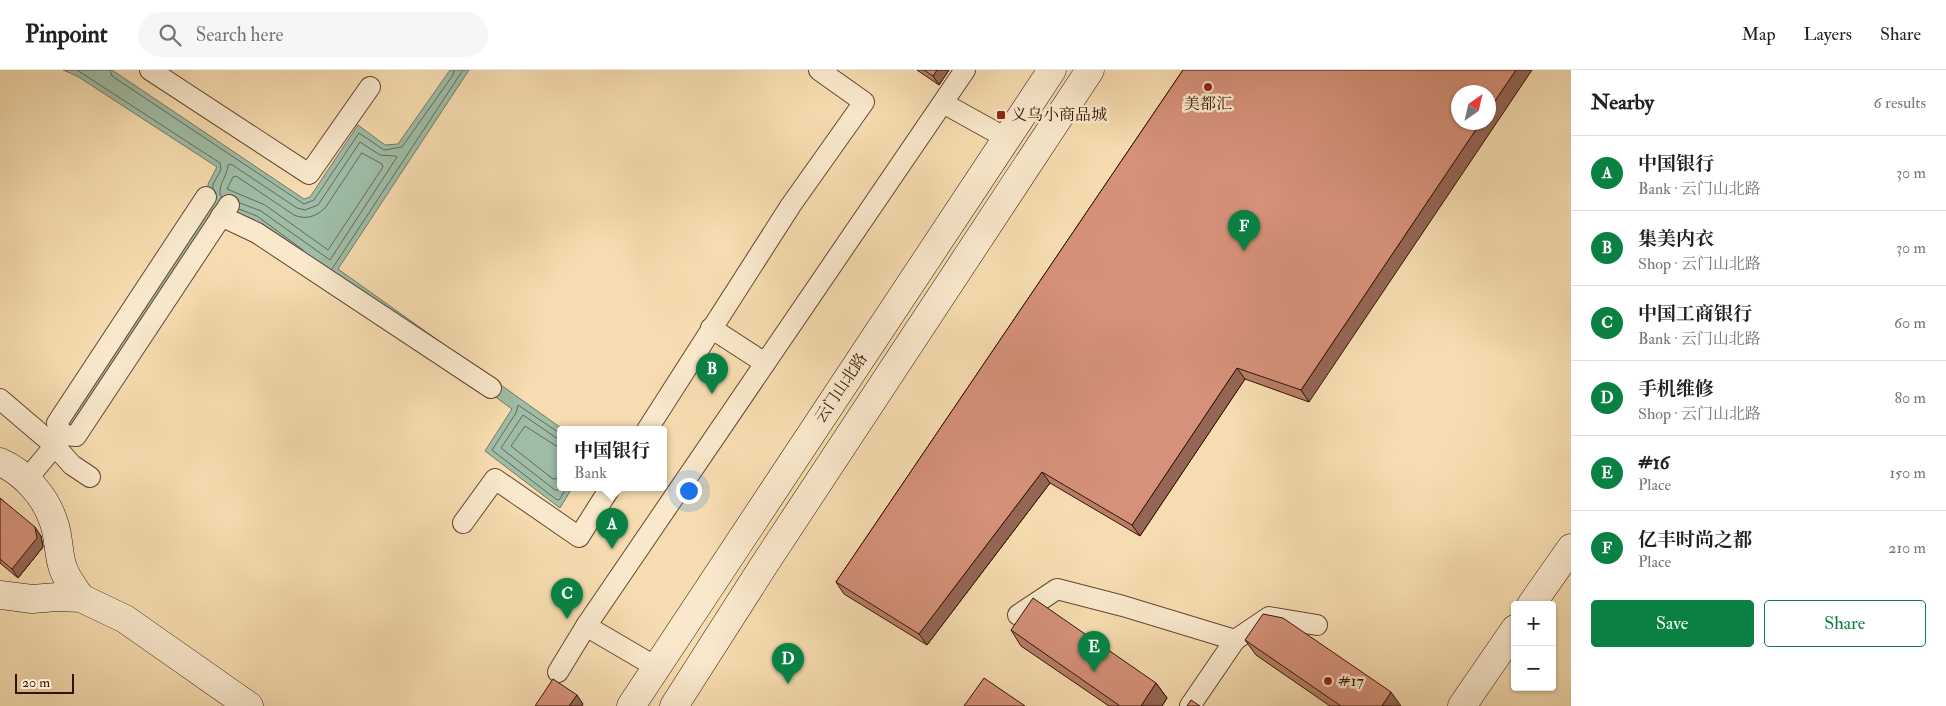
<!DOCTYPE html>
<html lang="en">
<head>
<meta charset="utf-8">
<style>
  body { margin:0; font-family:"IM FELL Double Pica","Noto Serif SC",serif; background:#f6f6f6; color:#222 }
  .controls { position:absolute; right:15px; bottom:15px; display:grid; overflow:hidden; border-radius:5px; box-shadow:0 1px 4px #0004 }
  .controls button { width:45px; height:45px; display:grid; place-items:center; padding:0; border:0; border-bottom:1px solid #e0e0e0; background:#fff; color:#222; font:25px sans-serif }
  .compass { position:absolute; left:1451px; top:15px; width:45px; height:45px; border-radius:50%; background:#fff; box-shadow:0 1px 4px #0004; rotate:34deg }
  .scale { position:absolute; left:15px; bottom:12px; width:59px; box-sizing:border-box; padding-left:5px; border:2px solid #331404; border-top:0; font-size:14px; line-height:18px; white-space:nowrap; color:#331404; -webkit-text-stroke:4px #f9e8cc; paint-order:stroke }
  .you { position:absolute; left:688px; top:420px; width:18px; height:18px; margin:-12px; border:4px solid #fff; border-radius:50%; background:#1a73e8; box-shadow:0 0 0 8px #1a73e833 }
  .badge { display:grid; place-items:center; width:32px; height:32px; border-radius:50%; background:#0b8043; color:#fff; font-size:16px; font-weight:700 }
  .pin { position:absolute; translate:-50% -41px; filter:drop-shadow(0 1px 2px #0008) }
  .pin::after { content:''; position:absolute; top:26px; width:18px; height:15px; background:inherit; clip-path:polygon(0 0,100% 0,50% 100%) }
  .popup { position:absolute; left:557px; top:356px; width:110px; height:65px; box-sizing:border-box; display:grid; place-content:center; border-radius:5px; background:#fff; filter:drop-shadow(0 1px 4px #0005); font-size:16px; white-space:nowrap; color:#767676 }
  .popup b { font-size:19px; color:#222 }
  .popup::after { content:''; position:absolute; left:50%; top:100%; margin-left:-10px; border:10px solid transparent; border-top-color:#fff }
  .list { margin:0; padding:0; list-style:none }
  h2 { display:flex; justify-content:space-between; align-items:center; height:65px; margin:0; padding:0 20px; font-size:21px }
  h2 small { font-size:16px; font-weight:400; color:#767676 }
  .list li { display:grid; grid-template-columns:32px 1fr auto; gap:15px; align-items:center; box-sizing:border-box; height:75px; padding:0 20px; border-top:1px solid #e0e0e0 }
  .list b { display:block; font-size:19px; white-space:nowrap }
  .list p { margin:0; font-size:16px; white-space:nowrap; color:#767676 }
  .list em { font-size:16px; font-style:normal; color:#767676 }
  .actions { display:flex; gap:10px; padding:15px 20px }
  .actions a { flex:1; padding:11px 0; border:1px solid #0b8043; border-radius:5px; text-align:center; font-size:18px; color:#0b8043 }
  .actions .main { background:#0b8043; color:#fff }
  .icon { flex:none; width:28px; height:28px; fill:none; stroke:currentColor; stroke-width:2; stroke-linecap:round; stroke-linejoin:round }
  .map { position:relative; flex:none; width:1571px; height:636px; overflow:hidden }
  header { display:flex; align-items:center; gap:30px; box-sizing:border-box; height:70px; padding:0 25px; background:#fff; border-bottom:1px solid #e0e0e0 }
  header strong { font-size:24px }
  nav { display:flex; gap:28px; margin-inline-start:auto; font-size:18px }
  .search { width:350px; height:45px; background:#f6f6f6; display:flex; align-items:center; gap:12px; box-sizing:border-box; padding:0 18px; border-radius:28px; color:#767676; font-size:19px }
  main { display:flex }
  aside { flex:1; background:#fff }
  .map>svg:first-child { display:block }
  .water { fill:#9ebca6; stroke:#737965 }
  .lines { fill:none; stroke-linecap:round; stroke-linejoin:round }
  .shore { stroke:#686855; stroke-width:1 }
  .street-casing { stroke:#64462f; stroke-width:22 }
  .secondary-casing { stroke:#331404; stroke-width:29 }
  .street { stroke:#f9e8cc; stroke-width:20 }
  .secondary { stroke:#f9e8cc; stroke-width:28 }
  .wall { fill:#b77d68; stroke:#331404 }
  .shaded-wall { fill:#956655; stroke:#331404 }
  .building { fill:#d59179; stroke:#331404 }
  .poi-dot { fill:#8f2418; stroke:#f9e8cc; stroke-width:2 }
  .labels { text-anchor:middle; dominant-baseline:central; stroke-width:5; stroke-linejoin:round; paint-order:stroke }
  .poi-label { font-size:16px; fill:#331404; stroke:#f9e8cc; text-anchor:start }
  .street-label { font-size:16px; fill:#331404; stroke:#f9e8cc }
</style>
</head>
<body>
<header>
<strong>Pinpoint</strong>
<div class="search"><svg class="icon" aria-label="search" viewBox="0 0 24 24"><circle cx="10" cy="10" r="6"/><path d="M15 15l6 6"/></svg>Search here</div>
<nav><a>Map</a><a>Layers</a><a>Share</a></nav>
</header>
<main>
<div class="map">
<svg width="1571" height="636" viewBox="0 0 1571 636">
  <rect width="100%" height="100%" fill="#f6dcb0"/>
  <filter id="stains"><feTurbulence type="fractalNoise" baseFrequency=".004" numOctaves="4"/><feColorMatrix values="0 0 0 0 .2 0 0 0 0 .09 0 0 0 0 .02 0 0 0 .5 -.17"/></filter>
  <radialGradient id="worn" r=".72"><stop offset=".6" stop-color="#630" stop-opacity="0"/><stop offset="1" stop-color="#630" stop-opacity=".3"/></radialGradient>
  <path class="water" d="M 63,0 L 112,0 L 304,129 L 310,127 L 358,55 L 385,75 L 398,74 L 450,0 L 469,0 L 338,199 L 564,360 L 561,360 L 561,418 L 572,418 L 560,438 L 485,381 L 512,339 L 254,150 L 219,137 L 72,358 L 65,356 L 209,138 L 208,114 L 217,97 L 77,6 Z"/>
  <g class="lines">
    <g class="shore">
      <path d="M 77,0 L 220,93 L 221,100 L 213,114 L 213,118"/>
      <path d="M 110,0 L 112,6 L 304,134 L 314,130 L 359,63 L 384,80 L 402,77 L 453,5 L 454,0"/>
      <path d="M 362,83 L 382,94 L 383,97 L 328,180 L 265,135 L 227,119 L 233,107 L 236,106 L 294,145 C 305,150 316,147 325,138 Z"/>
      <path d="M 222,127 L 220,125 C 219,112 227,107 228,95 L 231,94 L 297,138 L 305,140 L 318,135 L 360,72 L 380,85 L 395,86 L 397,87 L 330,190 L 261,141 L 240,133"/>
      <path d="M 239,139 L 257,146 L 303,180"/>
      <path d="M 332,199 L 463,0"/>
      <path d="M 561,364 L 518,335 L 516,343 L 492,380 L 557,430 L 560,429 L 566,418"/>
      <path d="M 561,371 L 523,345 L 501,378 L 555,420 L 558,420 L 561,415"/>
      <path d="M 561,379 L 525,356 L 511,376 L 553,409 L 556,409 L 561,403"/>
    </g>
    <defs>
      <g id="street">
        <path d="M 150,0 L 309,104 L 370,17"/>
        <path d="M 943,33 L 1006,68"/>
        <path d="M 206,127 L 57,353 L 63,365 L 76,366 L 229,135"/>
        <path d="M 221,146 L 257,163 L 491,318"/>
        <path d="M 711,258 L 765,293"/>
        <path d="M 0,329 L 55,376 L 72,395 L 90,407"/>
        <path d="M 647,360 L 791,135 L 864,32 L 819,0"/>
        <path d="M 27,409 L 62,367"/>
        <path d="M 463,453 L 495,409 L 579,467 L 610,418"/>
        <path d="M 1018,545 L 1057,519 L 1123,536 L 1235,570 L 1269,547 L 1317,555"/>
        <path d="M 586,556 L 656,597"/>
        <path d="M 558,602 L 586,556 L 965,0"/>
        <path d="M 1190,636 L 1235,570"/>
      </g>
      <g id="secondary">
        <path d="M 0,392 C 25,403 46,427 54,453 C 59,467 58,481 62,495 C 65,507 74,518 81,528"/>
        <path d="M 0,525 L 32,529 L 57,527 L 81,528 L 125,549 L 249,636"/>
        <path d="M 1531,535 L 1571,478"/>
        <path d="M 631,636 L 1052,0"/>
        <path d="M 674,636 L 764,495 L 1090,0"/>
        <path d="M 1462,636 L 1515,559"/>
      </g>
    </defs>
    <use href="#street" class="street-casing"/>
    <use href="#secondary" class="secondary-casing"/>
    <use href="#street" class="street"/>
    <use href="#secondary" class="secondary"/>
  </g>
  <g class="wall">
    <path d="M 917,0 L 949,0 L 939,15 Z"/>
    <path d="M 1183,0 L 1309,332 L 1245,309 L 1140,466 L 1050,413 L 927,575 L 844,524 L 836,512 Z"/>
    <path d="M 0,428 L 41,466 L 43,477 L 18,508 L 0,493 Z"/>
    <path d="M 1011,560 L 1156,613 L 1167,628 L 1162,636 L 1109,636 L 1021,576 Z"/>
    <path d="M 1245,570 L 1401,636 L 1330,636 L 1256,585 Z"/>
  </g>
  <g class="shaded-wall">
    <path d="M 937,0 L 949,0 L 939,15 L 933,6 Z"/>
    <path d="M 1516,0 L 1532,0 L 1309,332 L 1301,320 L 1481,52 L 1488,52 L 1488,41 Z"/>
    <path d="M 1237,298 L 1245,309 L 1140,466 L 1132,455 Z"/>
    <path d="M 1042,402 L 1050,413 L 927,575 L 919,564 Z"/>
    <path d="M 35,457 L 41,466 L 43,477 L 18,508 L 12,499 Z"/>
    <path d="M 1156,613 L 1167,628 L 1162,636 L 1141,636 Z"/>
    <path d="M 1391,622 L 1401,636 L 1382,636 Z"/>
    <path d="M 577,625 L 583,634 L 582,636 L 569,636 Z"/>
  </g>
  <g class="building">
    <path d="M 924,0 L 937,0 L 933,6 Z"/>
    <path d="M 1183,0 L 1516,0 L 1488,41 L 1488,22 L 1458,22 L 1458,52 L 1481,52 L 1301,320 L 1237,298 L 1132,455 L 1042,402 L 919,564 L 836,512 Z"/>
    <path d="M 0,428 L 35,457 L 37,468 L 12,499 L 0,489 Z"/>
    <path d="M 1033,528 L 1156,613 L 1141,636 L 1120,636 L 1011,560 Z"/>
    <path d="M 1263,544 L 1283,548 L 1391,622 L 1382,636 L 1341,636 L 1245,570 Z"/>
    <path d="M 984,608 L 1025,636 L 964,636 Z"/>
    <path d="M 553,609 L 577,625 L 569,636 L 535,636 Z"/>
    <path d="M 1191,630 L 1200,636 L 1187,636 Z"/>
  </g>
  <g class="poi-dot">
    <circle cx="1208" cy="17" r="5"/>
    <rect x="996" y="40" width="10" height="10" rx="2.5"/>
    <circle cx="1328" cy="611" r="5"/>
  </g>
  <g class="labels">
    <g class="poi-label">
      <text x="1208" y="34" text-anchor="middle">美都汇</text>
      <text x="1011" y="45">义乌小商品城</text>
      <text x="1338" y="611">#17</text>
    </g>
    <g class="street-label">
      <text transform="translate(841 318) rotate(-56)">云门山北路</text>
    </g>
  </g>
  <rect width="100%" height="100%" filter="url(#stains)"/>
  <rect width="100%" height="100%" fill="url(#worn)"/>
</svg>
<div class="controls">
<button>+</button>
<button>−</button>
</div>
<svg class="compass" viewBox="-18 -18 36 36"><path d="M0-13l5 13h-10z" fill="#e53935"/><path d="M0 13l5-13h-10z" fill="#767676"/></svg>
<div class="scale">20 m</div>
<div class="you"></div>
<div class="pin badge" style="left:612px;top:479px">A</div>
<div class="popup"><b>中国银行</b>Bank</div>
<div class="pin badge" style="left:712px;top:324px">B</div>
<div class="pin badge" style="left:567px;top:549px">C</div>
<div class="pin badge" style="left:788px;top:614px">D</div>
<div class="pin badge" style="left:1094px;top:602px">E</div>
<div class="pin badge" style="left:1244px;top:181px">F</div>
</div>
<aside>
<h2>Nearby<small>6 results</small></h2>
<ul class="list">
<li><span class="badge">A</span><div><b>中国银行</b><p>Bank · 云门山北路</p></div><em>30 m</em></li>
<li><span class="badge">B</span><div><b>集美内衣</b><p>Shop · 云门山北路</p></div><em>30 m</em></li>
<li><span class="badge">C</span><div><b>中国工商银行</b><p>Bank · 云门山北路</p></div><em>60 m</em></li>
<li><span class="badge">D</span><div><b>手机维修</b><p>Shop · 云门山北路</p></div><em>80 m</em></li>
<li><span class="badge">E</span><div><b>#16</b><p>Place</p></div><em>150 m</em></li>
<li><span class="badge">F</span><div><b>亿丰时尚之都</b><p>Place</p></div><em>210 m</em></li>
</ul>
<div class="actions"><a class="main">Save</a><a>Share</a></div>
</aside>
</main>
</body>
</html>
